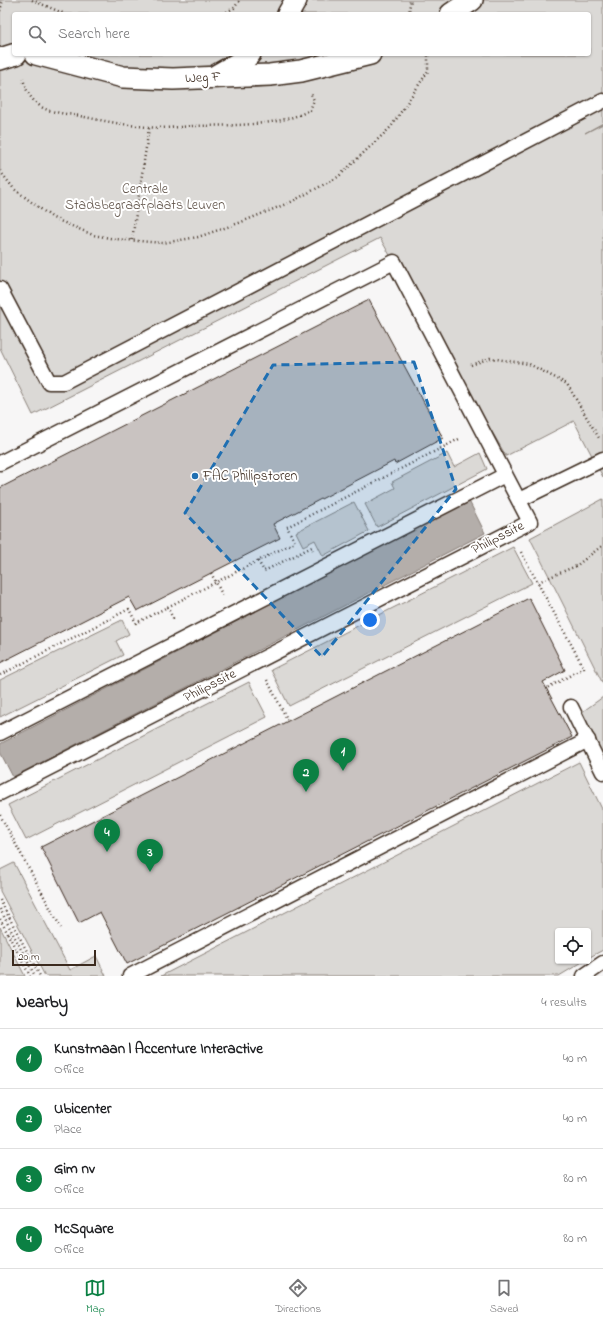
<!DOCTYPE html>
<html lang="en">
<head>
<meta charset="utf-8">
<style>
  body { margin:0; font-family:"Indie Flower",sans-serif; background:#f6f6f6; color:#202124 }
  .controls { position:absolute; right:12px; bottom:12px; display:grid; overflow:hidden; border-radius:4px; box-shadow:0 1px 3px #0004 }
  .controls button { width:36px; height:36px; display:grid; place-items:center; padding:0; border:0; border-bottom:1px solid #e0e0e0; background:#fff; color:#202124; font:20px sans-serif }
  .scale { position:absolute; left:12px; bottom:10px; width:84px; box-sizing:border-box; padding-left:4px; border:2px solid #3b2a1e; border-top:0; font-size:11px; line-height:14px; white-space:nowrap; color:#3b2a1e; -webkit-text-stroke:3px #fff; paint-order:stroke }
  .you { position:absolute; left:370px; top:620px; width:14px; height:14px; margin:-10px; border:3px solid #fff; border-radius:50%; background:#1a73e8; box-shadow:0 0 0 6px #1a73e833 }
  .badge { display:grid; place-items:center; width:26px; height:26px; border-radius:50%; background:#0b8043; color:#fff; font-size:13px; font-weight:700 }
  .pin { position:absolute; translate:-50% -33px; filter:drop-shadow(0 1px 2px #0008) }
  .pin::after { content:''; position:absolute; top:21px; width:14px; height:12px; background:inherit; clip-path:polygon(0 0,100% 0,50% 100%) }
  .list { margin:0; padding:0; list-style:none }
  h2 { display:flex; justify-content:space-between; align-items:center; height:52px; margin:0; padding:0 16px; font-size:17px }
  h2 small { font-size:13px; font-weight:400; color:#757577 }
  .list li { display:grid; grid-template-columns:26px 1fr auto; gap:12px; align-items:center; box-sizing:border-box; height:60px; padding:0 16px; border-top:1px solid #e0e0e0 }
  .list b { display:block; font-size:15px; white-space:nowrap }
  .list p { margin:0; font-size:13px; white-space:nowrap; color:#757577 }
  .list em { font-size:13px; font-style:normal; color:#757577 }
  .icon { flex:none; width:22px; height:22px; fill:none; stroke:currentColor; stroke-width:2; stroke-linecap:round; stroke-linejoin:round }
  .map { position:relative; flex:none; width:603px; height:976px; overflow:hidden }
  .search { position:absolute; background:#fff; box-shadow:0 1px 3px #0004; left:12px; right:12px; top:12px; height:44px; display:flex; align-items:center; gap:10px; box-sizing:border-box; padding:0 14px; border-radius:4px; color:#757577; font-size:15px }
  .sheet { height:292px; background:#fff }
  nav { display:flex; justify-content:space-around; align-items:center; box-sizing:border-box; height:56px; border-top:1px solid #e0e0e0; background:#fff; font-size:11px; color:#757577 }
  nav a { display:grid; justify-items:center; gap:2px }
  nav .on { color:#0b8043 }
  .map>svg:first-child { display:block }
  .green { fill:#dbd9d6; stroke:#8b827a; fill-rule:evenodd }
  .water { fill:#b4aeaa; stroke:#847972 }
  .building { fill:#c9c3c1; stroke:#3b2a1e }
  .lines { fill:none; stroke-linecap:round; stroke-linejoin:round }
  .service-casing { stroke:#3b2a1e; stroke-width:17 }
  .pedestrian-casing { stroke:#3b2a1e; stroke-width:24 }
  .path { stroke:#3b2a1e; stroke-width:2.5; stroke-dasharray:1 3; stroke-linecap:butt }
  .service { stroke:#fff; stroke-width:14 }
  .pedestrian { stroke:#fff; stroke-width:21 }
  .marked { fill:#1f6fb2; fill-opacity:0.2; stroke:#1f6fb2; stroke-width:3; stroke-dasharray:8 5; stroke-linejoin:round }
  .poi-dot { fill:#1f6fb2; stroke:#fff; stroke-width:1.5 }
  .labels { text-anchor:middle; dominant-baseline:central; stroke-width:4; stroke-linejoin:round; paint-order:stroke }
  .street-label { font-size:14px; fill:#3b2a1e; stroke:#fff }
  .park-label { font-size:14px; fill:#63564c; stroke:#fff }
  .poi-label { font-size:14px; fill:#3b2a1e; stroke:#fff; text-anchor:start }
</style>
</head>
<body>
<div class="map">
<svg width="603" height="976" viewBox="0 0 603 976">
  <rect width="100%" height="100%" fill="#f7f6f6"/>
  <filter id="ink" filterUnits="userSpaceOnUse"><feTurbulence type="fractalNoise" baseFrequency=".025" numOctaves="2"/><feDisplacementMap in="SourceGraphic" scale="8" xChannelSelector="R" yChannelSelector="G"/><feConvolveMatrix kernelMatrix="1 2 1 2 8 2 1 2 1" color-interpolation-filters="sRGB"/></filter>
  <g filter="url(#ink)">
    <g class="green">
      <path d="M 0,0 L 603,0 L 603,123 L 585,133 L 603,124 L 603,477 L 574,421 L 506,456 L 380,238 L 33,415 L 0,348 ZM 14,14 L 589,14 L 589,54 L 14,54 Z"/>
      <path d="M 447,453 L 454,467 L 480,453 L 487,469 L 377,527 L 365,504 L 395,488 L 392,482 Z"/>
      <path d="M 603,499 L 603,684 L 530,538 Z"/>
      <path d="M 354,502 L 369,531 L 323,556 L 315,540 L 303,546 L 296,532 Z"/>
      <path d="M 513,547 L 532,583 L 289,706 L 271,670 Z"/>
      <path d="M 122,620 L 129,634 L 116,641 L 123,655 L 0,717 L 0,680 Z"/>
      <path d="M 249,682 L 267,717 L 26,840 L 8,805 Z"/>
      <path d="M 603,697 L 603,760 L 582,712 Z"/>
      <path d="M 579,762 L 603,811 L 603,950 L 588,958 L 588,931 L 558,931 L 558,961 L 584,961 L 559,976 L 161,976 Z"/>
      <path d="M 14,863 L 70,970 L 96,956 L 106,976 L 45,976 L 0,891 L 0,870 Z"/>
      <path d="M 0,927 L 25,976 L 0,976 Z"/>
    </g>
    <path class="water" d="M 469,501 L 485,533 L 13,777 L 0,752 L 0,744 Z"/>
    <g class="building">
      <path d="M 369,300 L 443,438 L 395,464 L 394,461 L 273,524 L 280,538 L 211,573 L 137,611 L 129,597 L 0,663 L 0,488 Z"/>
      <path d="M 529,598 L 565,670 L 543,682 L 572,737 L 127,964 L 100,912 L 79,923 L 41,847 Z"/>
    </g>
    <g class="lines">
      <defs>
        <g id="service">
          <path d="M 0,289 L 49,382 L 64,382 L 603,101"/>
          <path d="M 0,463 L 394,262 L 530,522 L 0,793"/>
          <path d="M 519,500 L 603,459"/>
          <path d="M 571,707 L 603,772"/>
          <path d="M 0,733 L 505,475"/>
          <path d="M 130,976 L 588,740"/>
          <path d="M 584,976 L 603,963"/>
        </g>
        <g id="pedestrian">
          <path d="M 288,14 L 296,0"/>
          <path d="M 451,14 L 472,0"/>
          <path d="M 36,54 L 123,77 L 173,79 L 270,75 L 301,71 L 370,54"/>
          <path d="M 0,59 L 16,54"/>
          <path d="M 217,75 L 245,59 L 250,54"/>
        </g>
      </defs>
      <use href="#service" class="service-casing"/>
      <use href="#pedestrian" class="pedestrian-casing"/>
      <g class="path">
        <path d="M 32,0 L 65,14"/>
        <path d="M 0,11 L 3,0"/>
        <path d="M 223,14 L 234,8 L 240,0"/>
        <path d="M 411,14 L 409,9 L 411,0"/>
        <path d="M 23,78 C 25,89 31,100 40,106 C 48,112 66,114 75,115 C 99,120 123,125 148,127 C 162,129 178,127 193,126 C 229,125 279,127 310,110 L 314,100 L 311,94"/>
        <path d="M 0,171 L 14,189 L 53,218 L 93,235 L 115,239 L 163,243 L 198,237 L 239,223 L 291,202 L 338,177 L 391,127 L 428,71 L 428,54"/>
        <path d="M 132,240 L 149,128"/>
        <path d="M 471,365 L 490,358 L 529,364 L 567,384 L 599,438"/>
        <path d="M 521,552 L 584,668 L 547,688"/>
        <path d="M 258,561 L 264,571 L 312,547 L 313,550"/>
        <path d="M 211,573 L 223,596"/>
        <path d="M 538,582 L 576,566 L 603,545"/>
        <path d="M 167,607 L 173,618 L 171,620"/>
        <path d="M 0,675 L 129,609 L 136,623 L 295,542 L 287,527 L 461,438"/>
        <path d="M 267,680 L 288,721"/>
        <path d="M 0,815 L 61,928"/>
        <path d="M 0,900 L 40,976"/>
        <path d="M 0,909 L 35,976"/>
        <path d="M 0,919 L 30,976"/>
      </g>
      <use href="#service" class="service"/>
      <use href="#pedestrian" class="pedestrian"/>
    </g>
  </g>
  <path class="marked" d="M 414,362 L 456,489 L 322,657 L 185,513 L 273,365 Z"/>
  <circle class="poi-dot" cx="195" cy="476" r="4"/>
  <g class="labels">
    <g class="street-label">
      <text transform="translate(203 78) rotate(-3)">Weg F</text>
      <text transform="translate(498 538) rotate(-27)">Philipssite</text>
      <text transform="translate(210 686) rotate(-27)">Philipssite</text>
    </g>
    <g class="park-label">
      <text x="145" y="189">Centrale<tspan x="145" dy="16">Stadsbegraafplaats Leuven</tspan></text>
    </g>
    <g class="poi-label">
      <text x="203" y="476">FAC Philipstoren</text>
    </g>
  </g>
</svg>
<div class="controls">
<button><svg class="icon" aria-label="locate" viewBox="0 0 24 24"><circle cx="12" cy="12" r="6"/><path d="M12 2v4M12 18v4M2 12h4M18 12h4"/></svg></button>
</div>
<div class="scale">20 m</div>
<div class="you"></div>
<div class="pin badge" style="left:343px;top:771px">1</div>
<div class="pin badge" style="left:306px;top:792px">2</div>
<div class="pin badge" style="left:150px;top:872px">3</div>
<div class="pin badge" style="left:107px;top:852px">4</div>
<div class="search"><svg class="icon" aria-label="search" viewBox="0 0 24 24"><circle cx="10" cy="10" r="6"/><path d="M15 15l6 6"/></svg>Search here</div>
</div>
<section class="sheet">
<h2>Nearby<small>4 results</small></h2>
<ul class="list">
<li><span class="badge">1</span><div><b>Kunstmaan | Accenture Interactive</b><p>Office</p></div><em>40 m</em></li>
<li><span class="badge">2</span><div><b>Ubicenter</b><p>Place</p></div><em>40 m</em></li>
<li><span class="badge">3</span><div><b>Gim nv</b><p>Office</p></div><em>80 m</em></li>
<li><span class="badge">4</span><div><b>McSquare</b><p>Office</p></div><em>80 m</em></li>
</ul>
</section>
<nav>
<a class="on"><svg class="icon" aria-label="map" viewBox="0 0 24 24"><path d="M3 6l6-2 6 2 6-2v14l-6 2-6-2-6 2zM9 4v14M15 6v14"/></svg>Map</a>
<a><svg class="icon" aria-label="directions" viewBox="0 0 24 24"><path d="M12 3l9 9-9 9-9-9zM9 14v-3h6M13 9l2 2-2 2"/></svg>Directions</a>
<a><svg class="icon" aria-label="saved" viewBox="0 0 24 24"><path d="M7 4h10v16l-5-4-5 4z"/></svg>Saved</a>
</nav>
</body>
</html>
